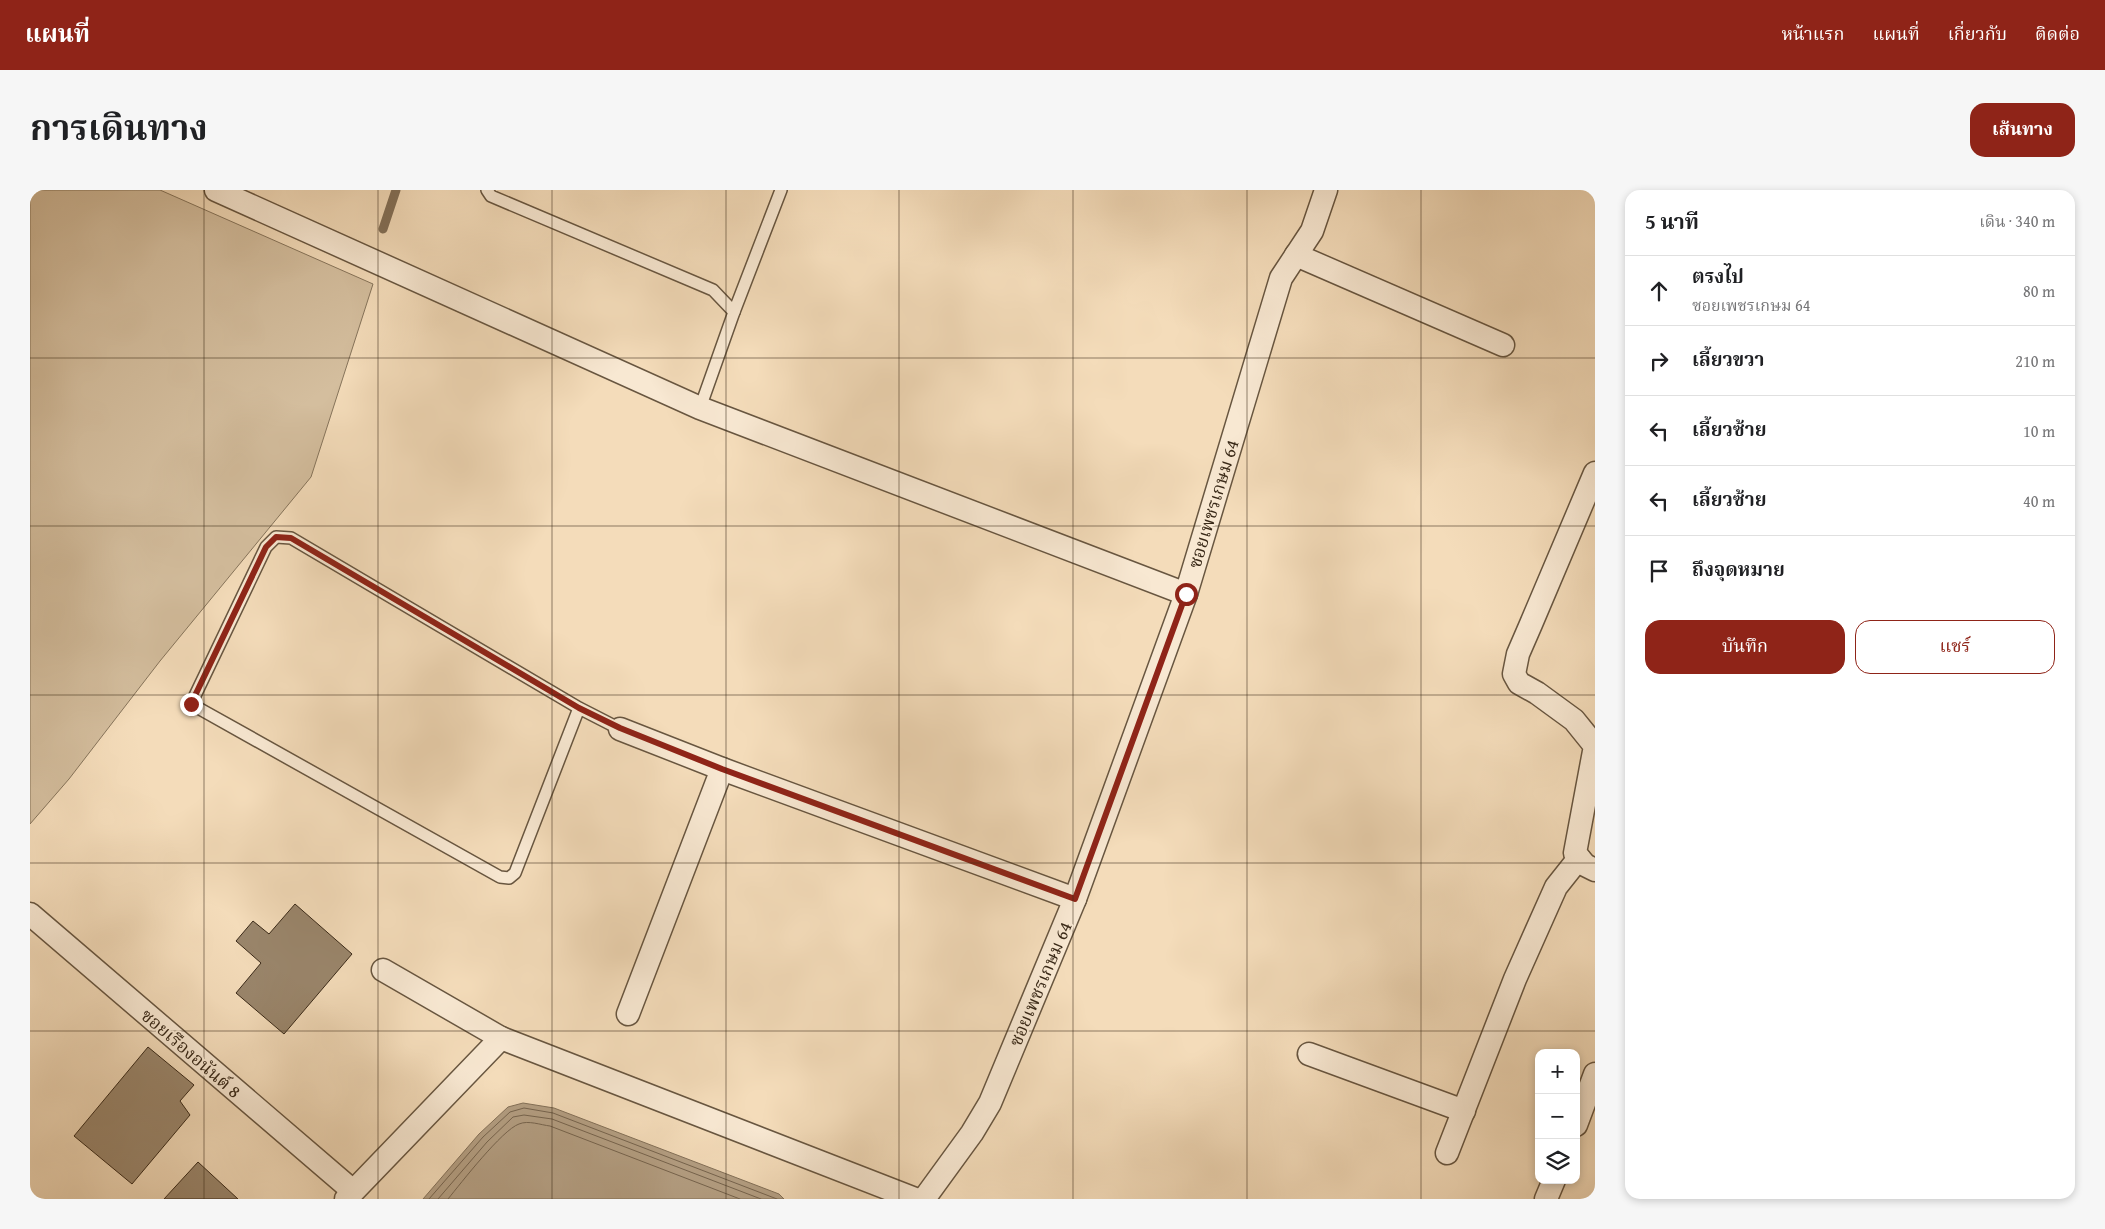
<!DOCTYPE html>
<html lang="th">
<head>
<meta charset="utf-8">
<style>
  body { margin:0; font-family:"Gentium Book Plus","Noto Serif Thai",serif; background:#f6f6f6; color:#202124 }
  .controls { position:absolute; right:15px; bottom:15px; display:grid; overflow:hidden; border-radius:10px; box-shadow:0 2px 8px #0003 }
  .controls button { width:45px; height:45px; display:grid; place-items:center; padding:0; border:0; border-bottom:1px solid #e0e0e0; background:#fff; color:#202124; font:25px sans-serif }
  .stop { position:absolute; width:15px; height:15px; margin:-11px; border:4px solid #8f2418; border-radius:50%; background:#fff }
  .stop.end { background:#8f2418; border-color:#fff; box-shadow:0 1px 5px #0008 }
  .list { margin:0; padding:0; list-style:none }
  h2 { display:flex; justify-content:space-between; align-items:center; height:65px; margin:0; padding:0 20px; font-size:21px }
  h2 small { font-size:16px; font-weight:400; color:#757577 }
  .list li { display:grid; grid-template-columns:32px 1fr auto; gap:15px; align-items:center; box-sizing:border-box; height:70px; padding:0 20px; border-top:1px solid #e0e0e0 }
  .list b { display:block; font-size:19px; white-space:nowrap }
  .list p { margin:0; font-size:16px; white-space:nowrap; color:#757577 }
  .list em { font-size:16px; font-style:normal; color:#757577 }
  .actions { display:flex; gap:10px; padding:15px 20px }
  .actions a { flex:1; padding:11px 0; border:1px solid #8f2418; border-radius:15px; text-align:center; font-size:18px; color:#8f2418 }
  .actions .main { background:#8f2418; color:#fff }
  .icon { flex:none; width:28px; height:28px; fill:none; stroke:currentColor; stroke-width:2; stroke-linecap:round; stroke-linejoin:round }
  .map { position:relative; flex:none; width:1565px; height:1009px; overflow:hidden; border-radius:15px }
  header { display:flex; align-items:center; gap:30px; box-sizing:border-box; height:70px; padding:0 25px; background:#8f2418; color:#fff }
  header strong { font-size:24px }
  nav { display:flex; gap:28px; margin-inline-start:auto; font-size:18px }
  .intro { display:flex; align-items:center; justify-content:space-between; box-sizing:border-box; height:120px; padding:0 30px }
  h1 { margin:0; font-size:35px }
  .button { padding:12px 22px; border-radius:15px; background:#8f2418; color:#fff; font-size:18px; font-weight:700 }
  main { display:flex; gap:30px; padding:0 30px }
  aside { flex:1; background:#fff; border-radius:15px; box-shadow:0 2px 8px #0003 }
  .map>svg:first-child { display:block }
  .green { fill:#d4be9e; stroke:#86745b }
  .water { fill:#b49f83; stroke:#837058 }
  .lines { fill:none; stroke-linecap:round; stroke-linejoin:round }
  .shore { stroke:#76644e; stroke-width:1 }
  .stream { stroke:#837058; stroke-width:9 }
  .building { fill:#9a866c; stroke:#392918 }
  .lane-casing { stroke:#685640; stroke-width:14 }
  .street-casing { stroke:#685640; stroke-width:25 }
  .lane { stroke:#f8e8d2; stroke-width:11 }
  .street { stroke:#f8e8d2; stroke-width:22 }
  .route { stroke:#8f2418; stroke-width:6 }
  .grid { fill:none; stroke:#392918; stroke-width:1; stroke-opacity:0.55 }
  .labels { text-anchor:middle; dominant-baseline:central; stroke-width:4; stroke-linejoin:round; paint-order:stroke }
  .street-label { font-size:18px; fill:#392918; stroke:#f8e8d2 }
</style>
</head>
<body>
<header>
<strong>แผนที่</strong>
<nav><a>หน้าแรก</a><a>แผนที่</a><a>เกี่ยวกับ</a><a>ติดต่อ</a></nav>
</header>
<div class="intro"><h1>การเดินทาง</h1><a class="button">เส้นทาง</a></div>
<main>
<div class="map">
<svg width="1565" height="1009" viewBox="0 0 1565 1009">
  <rect width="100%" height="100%" fill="#f4dcba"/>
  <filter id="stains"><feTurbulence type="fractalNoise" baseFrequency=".004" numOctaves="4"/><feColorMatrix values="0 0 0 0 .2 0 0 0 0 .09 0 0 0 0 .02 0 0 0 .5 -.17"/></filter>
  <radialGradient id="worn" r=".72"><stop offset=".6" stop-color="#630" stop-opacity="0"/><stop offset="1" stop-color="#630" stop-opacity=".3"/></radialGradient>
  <path class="green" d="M 0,0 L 130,0 L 343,94 L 281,287 L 130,471 L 39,589 L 0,634 Z"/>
  <path class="water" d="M 493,913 L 524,918 L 749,1004 L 754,1009 L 393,1009 L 449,944 L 478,917 Z"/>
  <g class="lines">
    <g class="shore">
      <path d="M 399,1009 L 453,947 L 480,922 L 494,918 L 523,923 L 747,1009"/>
      <path d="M 408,1009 L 457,952 L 483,927 L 494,925 L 522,929 L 731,1009"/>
      <path d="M 418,1009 C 431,993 472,940 489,934 C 498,930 511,935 520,936 L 710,1009"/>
    </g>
    <path class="stream" d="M 353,39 L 366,0"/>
  </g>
  <g class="building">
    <path d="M 265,714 L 322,764 L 254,844 L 206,803 L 231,773 L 206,751 L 223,731 L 239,744 Z"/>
    <path d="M 118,857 L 164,895 L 150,911 L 160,925 L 102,994 L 44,946 Z"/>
    <path d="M 168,972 L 208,1009 L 134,1009 Z"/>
  </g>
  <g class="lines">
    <defs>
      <g id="lane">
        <path d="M 457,0 L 461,6 L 683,100 L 704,122 L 670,218"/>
        <path d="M 704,122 L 751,0"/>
        <path d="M 549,518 L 485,683 L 479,688 L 470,687 L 161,514 L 236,357 L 246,347 L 261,348 L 549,518 L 590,539"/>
      </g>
      <g id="street">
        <path d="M 186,0 L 670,218 L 1156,404"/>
        <path d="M 1266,65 L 1473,155"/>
        <path d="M 1565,283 L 1501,434 L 1488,464 L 1484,484 L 1489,493 L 1507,503 L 1544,530 L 1565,556 L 1545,663 L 1555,675 L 1565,680"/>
        <path d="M 590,539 L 692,579 L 1045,709"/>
        <path d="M 0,724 L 323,1001"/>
        <path d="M 353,780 L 471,848 L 885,1009"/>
        <path d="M 598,824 L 692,579"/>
        <path d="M 1279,864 L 1434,921"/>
        <path d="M 1546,935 L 1565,884"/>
        <path d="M 1417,963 L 1485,789 L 1526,697 L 1549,668"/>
        <path d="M 316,1009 L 471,848"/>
        <path d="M 894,1009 L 942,943 L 960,913 L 1045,709 L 1156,404 L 1251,88 L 1282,41 L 1296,0"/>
        <path d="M 1516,1009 L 1524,990"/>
      </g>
    </defs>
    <use href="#lane" class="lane-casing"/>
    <use href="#street" class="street-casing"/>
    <use href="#lane" class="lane"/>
    <use href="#street" class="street"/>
  </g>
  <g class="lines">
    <path class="route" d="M 161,514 L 236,357 L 246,347 L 261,348 L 549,518 L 590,538 L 692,579 L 1045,709 L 1156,404"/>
  </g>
  <path class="grid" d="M 174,0 L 174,1009M 348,0 L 348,1009M 522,0 L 522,1009M 696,0 L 696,1009M 869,0 L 869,1009M 1043,0 L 1043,1009M 1217,0 L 1217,1009M 1391,0 L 1391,1009M 0,168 L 1565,168M 0,336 L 1565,336M 0,505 L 1565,505M 0,673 L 1565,673M 0,841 L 1565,841"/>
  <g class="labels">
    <g class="street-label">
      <text transform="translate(1183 314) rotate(-73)">ซอยเพชรเกษม 64</text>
      <text transform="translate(1010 794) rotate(-67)">ซอยเพชรเกษม 64</text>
      <text transform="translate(161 863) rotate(41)">ซอยเรืองอนันต์ 8</text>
    </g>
  </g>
  <rect width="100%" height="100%" filter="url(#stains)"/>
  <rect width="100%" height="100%" fill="url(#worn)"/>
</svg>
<div class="controls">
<button>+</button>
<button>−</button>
<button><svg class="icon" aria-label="layers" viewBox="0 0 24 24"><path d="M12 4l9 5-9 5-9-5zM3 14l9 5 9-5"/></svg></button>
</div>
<div class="stop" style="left:1156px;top:404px"></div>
<div class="stop end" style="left:161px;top:514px"></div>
</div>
<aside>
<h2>5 นาที<small>เดิน · 340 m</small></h2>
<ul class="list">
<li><svg class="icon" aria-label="ahead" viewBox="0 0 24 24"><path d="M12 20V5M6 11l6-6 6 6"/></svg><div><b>ตรงไป</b><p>ซอยเพชรเกษม 64</p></div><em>80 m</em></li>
<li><svg class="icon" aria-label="right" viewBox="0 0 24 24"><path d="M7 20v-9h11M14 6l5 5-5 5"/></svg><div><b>เลี้ยวขวา</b></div><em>210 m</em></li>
<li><svg class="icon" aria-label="left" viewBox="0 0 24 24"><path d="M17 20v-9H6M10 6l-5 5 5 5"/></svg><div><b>เลี้ยวซ้าย</b></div><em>10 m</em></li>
<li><svg class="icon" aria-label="left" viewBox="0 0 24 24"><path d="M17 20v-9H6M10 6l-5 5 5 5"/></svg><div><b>เลี้ยวซ้าย</b></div><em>40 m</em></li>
<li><svg class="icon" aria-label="arrive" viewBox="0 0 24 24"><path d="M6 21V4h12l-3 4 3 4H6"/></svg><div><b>ถึงจุดหมาย</b></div></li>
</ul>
<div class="actions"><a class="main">บันทึก</a><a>แชร์</a></div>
</aside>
</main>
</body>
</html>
